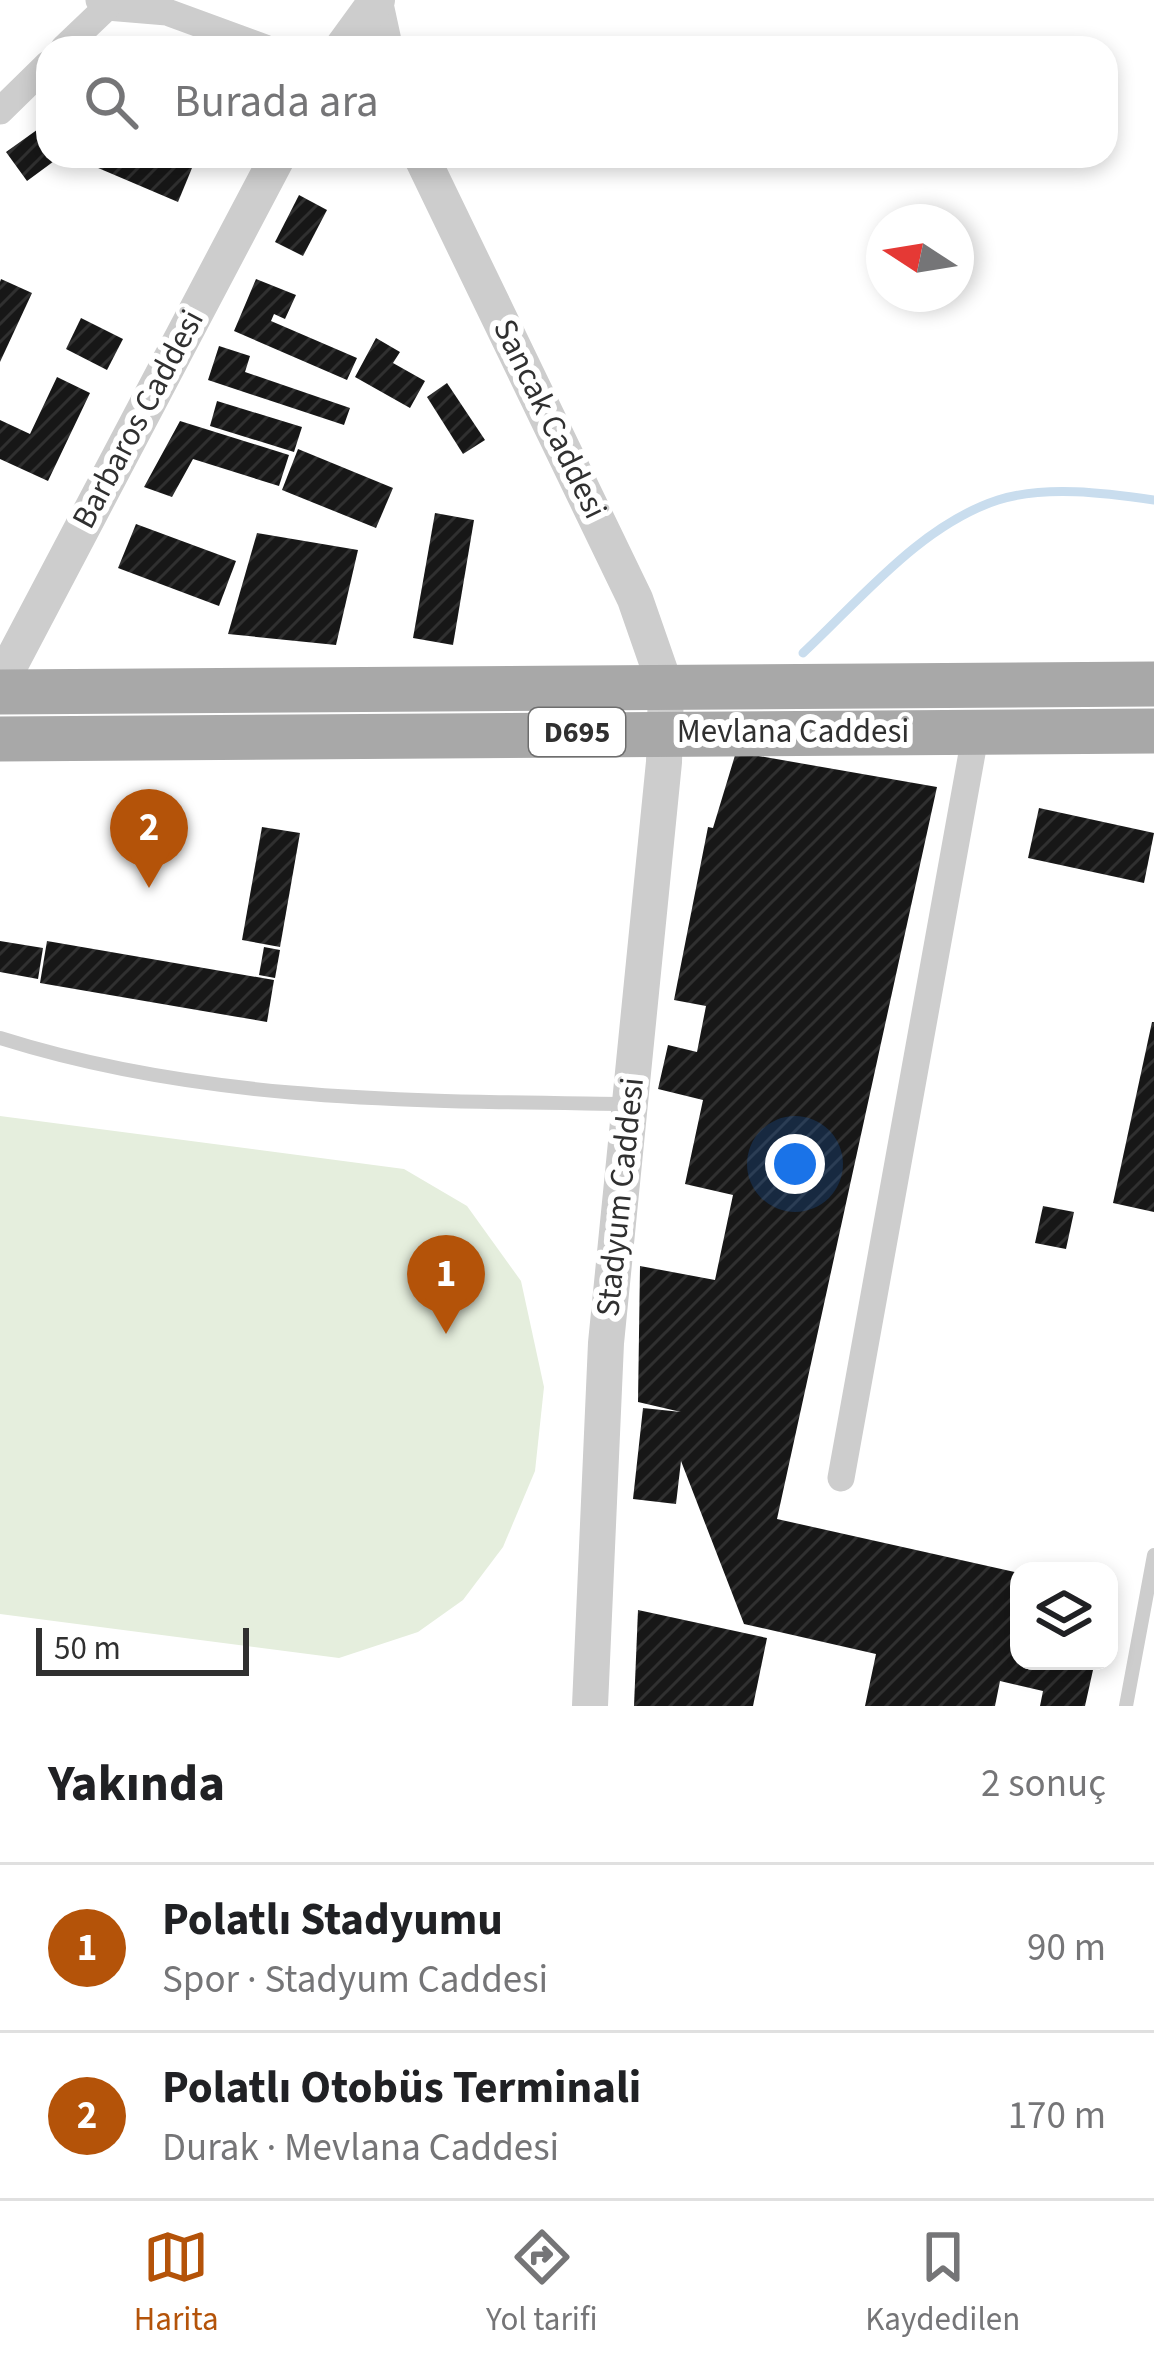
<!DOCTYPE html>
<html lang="tr">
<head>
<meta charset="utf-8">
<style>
  body { margin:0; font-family:"Source Sans 3",sans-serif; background:#f2f2f2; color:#202124 }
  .controls { position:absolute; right:36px; bottom:36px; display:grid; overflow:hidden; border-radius:24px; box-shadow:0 6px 18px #0003 }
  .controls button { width:108px; height:108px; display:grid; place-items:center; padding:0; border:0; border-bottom:3px solid #e0e0e0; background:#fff; color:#202124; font:60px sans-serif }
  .compass { position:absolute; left:866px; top:204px; width:108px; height:108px; border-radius:50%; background:#fff; box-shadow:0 6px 18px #0003; rotate:282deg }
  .scale { position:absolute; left:36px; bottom:30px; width:213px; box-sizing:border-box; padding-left:12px; border:6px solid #303030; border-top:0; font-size:33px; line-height:42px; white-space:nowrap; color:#303030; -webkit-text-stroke:9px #fff; paint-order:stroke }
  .you { position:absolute; left:795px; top:1164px; width:42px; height:42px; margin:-30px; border:9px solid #fff; border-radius:50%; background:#1a73e8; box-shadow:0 0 0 18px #1a73e833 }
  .badge { display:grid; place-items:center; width:78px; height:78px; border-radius:50%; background:#b45309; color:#fff; font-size:39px; font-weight:700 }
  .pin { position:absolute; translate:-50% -99px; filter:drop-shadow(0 3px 6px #0008) }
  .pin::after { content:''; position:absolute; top:63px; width:42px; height:36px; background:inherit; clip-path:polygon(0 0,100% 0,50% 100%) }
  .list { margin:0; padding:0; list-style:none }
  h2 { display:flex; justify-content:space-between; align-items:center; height:156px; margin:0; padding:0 48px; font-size:51px }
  h2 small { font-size:39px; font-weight:400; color:#757577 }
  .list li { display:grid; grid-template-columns:78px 1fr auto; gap:36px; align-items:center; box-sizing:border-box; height:168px; padding:0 48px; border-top:3px solid #e0e0e0 }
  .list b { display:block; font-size:45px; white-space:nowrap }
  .list p { margin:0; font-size:39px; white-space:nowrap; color:#757577 }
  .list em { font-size:39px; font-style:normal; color:#757577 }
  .icon { flex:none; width:66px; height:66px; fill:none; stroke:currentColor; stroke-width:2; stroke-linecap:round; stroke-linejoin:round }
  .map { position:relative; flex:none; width:1154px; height:1706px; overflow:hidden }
  .search { position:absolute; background:#fff; box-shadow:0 6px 18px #0003; left:36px; right:36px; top:36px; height:132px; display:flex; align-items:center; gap:30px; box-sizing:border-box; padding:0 42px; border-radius:36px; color:#757577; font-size:45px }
  .sheet { height:492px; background:#fff }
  nav { display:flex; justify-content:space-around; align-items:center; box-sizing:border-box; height:168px; border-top:3px solid #e0e0e0; background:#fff; font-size:33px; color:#757577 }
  nav a { display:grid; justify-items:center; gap:6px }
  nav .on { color:#b45309 }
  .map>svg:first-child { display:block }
  .green { fill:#e5eedd }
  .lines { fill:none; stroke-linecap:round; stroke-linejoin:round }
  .stream { stroke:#c9ddee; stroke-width:9 }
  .building { fill:url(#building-hatch) }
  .service { stroke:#cdcdcd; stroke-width:14 }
  .minor { stroke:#cdcdcd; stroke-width:27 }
  .tertiary { stroke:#cdcdcd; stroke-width:36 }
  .primary { stroke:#a8a8a8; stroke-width:45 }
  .labels { text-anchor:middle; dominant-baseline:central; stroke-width:12; stroke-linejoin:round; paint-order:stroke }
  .shield { fill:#fff; stroke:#6e6e6e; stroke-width:3 }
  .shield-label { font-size:30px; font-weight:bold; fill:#303030 }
  .street-label { font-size:33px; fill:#303030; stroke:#fff }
</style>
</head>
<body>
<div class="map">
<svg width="1154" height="1706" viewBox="0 0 1154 1706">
  <defs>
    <pattern id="building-hatch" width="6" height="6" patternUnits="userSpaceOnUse" patternTransform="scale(3)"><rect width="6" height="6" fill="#171717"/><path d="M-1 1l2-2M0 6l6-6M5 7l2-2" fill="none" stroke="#303030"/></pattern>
  </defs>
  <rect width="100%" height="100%" fill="#fff"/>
  <path class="green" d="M 0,1116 L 404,1169 L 467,1206 L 521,1281 L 544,1387 L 535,1471 L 503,1547 L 463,1600 L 418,1632 L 339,1658 L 0,1614 Z"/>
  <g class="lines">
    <path class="stream" d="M 803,653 C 861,599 921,525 998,500 C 1045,485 1106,493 1154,500"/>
  </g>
  <g class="building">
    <path d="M 48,122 L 48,156 L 61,156 L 27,181 L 6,152 Z"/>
    <path d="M 70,156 L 164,156 L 192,168 L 178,202 Z"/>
    <path d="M 299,195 L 327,210 L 303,256 L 275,242 Z"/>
    <path d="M 1,279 L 32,293 L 0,362 L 0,282 Z"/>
    <path d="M 256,279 L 296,295 L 285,319 L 274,314 L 271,321 L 357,358 L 347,380 L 234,331 Z"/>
    <path d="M 81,318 L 123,339 L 107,370 L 66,349 Z"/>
    <path d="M 376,338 L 400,352 L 393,363 L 425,381 L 410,408 L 355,377 Z"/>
    <path d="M 219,346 L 250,356 L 245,372 L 350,408 L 344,425 L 208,380 Z"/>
    <path d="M 57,377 L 90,393 L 48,481 L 0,459 L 0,420 L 30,434 Z"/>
    <path d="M 447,383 L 485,440 L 463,454 L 427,397 Z"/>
    <path d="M 217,401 L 302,427 L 294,452 L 210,426 Z"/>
    <path d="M 180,421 L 289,455 L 279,486 L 193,459 L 172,497 L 144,487 Z"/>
    <path d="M 298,449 L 393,488 L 376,528 L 282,490 Z"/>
    <path d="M 435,513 L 474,520 L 453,645 L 413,638 Z"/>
    <path d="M 136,524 L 236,561 L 219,606 L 118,568 Z"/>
    <path d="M 257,533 L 358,550 L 336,645 L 228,634 Z"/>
    <path d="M 736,752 L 937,787 L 777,1519 L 1019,1573 L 1019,1661 L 1095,1661 L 1085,1706 L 1040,1706 L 1043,1691 L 1000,1681 L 995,1706 L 865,1706 L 876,1654 L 744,1624 L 681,1461 L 676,1504 L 633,1499 L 643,1408 L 681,1412 L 638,1402 L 640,1266 L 715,1280 L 733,1195 L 685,1184 L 703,1100 L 658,1089 L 668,1045 L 697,1052 L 706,1006 L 674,1000 L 708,827 L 713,828 Z"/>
    <path d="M 1039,808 L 1154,833 L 1144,883 L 1028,858 Z"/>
    <path d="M 262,827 L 300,833 L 280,947 L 242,940 Z"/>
    <path d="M 0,941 L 43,948 L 38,979 L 0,972 Z"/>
    <path d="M 47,941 L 274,980 L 267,1022 L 40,983 Z"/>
    <path d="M 264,947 L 280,950 L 275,978 L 259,975 Z"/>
    <path d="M 1152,1022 L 1154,1022 L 1154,1212 L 1113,1203 Z"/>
    <path d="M 1043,1206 L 1074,1212 L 1066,1249 L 1035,1243 Z"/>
    <path d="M 638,1610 L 767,1638 L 753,1706 L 634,1706 Z"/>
  </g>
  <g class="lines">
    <g class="service">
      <path d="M 0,1038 C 206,1103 417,1101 630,1104"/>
      <path d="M 1126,1706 L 1154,1555"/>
    </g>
    <g class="minor">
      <path d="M 99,0 L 107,7 L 167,12 L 265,48"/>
      <path d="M 64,48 L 107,7"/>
      <path d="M 0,111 L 48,64"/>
      <path d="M 841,1478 L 976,731"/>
    </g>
    <g class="tertiary">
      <path d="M 375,2 L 385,48"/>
      <path d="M 342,48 L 377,0"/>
      <path d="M 421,156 L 635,599 L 666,688 L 664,762 L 606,1343 L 590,1706"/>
      <path d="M 0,684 L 278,156"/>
    </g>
    <g class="primary">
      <path d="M 0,692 L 1154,684"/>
      <path d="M 0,739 L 1154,731"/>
    </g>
  </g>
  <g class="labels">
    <rect class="shield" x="529" y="708" width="96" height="48" rx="9"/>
    <g class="shield-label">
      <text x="577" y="732">D695</text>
    </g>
    <g class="street-label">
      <text transform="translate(138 419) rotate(-62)">Barbaros Caddesi</text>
      <text transform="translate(550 419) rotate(64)">Sancak Caddesi</text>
      <text x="793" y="731">Mevlana Caddesi</text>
      <text transform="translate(620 1197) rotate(-84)">Stadyum Caddesi</text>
    </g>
  </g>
</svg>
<div class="controls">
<button><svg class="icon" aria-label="layers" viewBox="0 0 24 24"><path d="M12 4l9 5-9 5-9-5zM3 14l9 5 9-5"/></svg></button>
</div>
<svg class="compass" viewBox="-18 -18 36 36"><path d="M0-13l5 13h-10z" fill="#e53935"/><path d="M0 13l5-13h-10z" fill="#757577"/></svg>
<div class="scale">50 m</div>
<div class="you"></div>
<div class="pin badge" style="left:446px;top:1334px">1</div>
<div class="pin badge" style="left:149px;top:888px">2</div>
<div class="search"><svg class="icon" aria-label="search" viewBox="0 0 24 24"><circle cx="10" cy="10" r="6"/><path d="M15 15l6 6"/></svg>Burada ara</div>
</div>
<section class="sheet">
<h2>Yakında<small>2 sonuç</small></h2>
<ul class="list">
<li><span class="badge">1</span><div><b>Polatlı Stadyumu</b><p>Spor · Stadyum Caddesi</p></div><em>90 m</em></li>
<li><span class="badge">2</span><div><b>Polatlı Otobüs Terminali</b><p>Durak · Mevlana Caddesi</p></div><em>170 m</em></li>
</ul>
</section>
<nav>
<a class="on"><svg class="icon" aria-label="map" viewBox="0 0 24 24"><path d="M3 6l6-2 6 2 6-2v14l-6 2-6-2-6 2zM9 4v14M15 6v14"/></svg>Harita</a>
<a><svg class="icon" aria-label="directions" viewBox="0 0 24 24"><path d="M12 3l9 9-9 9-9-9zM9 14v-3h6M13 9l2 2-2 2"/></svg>Yol tarifi</a>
<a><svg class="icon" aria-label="saved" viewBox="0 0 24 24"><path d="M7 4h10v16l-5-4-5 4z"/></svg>Kaydedilen</a>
</nav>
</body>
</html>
